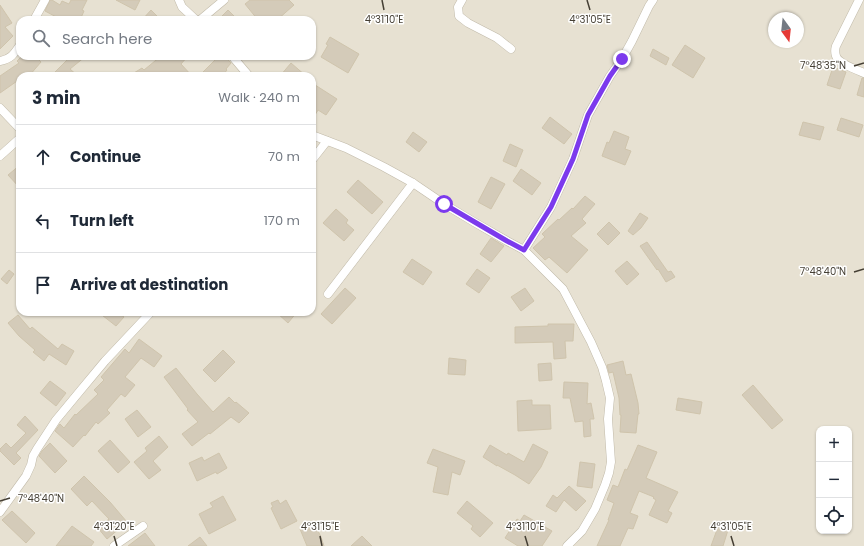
<!DOCTYPE html>
<html lang="en">
<head>
<meta charset="utf-8">
<style>
  body { margin:0; font-family:Poppins,sans-serif; background:#f6f6f7; color:#1f2937 }
  .controls { position:absolute; right:12px; bottom:12px; display:grid; overflow:hidden; border-radius:8px; box-shadow:0 1px 3px #0004 }
  .controls button { width:36px; height:36px; display:grid; place-items:center; padding:0; border:0; border-bottom:1px solid #e0e1e3; background:#fff; color:#1f2937; font:20px sans-serif }
  .compass { position:absolute; left:768px; top:12px; width:36px; height:36px; border-radius:50%; background:#fff; box-shadow:0 1px 3px #0004; rotate:165deg }
  .stop { position:absolute; width:12px; height:12px; margin:-9px; border:3px solid #7c3aed; border-radius:50%; background:#fff }
  .stop.end { background:#7c3aed; border-color:#fff; box-shadow:0 1px 4px #0008 }
  .list { margin:0; padding:0; list-style:none }
  h2 { display:flex; justify-content:space-between; align-items:center; height:52px; margin:0; padding:0 16px; font-size:17px }
  h2 small { font-size:13px; font-weight:400; color:#747a83 }
  .list li { display:grid; grid-template-columns:26px 1fr auto; gap:12px; align-items:center; box-sizing:border-box; height:64px; padding:0 16px; border-top:1px solid #e0e1e3 }
  .list b { display:block; font-size:15px; white-space:nowrap }
  .list em { font-size:13px; font-style:normal; color:#747a83 }
  .icon { flex:none; width:22px; height:22px; fill:none; stroke:currentColor; stroke-width:2; stroke-linecap:round; stroke-linejoin:round }
  .map { position:relative; flex:none; width:864px; height:546px; overflow:hidden }
  .search { position:absolute; background:#fff; box-shadow:0 1px 3px #0004; left:16px; top:16px; width:300px; height:44px; display:flex; align-items:center; gap:10px; box-sizing:border-box; padding:0 14px; border-radius:12px; color:#747a83; font-size:15px }
  .panel { position:absolute; background:#fff; box-shadow:0 1px 3px #0004; left:16px; top:72px; width:300px; height:244px; border-radius:12px }
  .map>svg:first-child { display:block }
  .residential { fill:#e7e1d2; fill-rule:evenodd }
  .building { fill:#d4cbb9; stroke:#cfc4ac }
  .lines { fill:none; stroke-linecap:round; stroke-linejoin:round }
  .street-casing { stroke:#c1baa9; stroke-width:9 }
  .street { stroke:#fff; stroke-width:8 }
  .route { stroke:#7c3aed; stroke-width:5 }
  .ticks { fill:none; stroke:#453f34; stroke-width:1.5 }
  .ticks-label { font-size:10px; text-anchor:middle; fill:#453f34; stroke:#fff; stroke-width:3; stroke-linejoin:round; paint-order:stroke }
</style>
</head>
<body>
<div class="map">
<svg width="864" height="546" viewBox="0 0 864 546">
  <rect width="100%" height="100%" fill="#f3efe4"/>
  <path class="residential" d="M 0,0 L 864,0 L 864,546 L 0,546 ZM 774,18 L 798,18 L 798,42 L 774,42 ZM 20,20 L 312,20 L 312,56 L 20,56 ZM 20,76 L 312,76 L 312,312 L 20,312 ZM 819,429 L 849,429 L 849,531 L 819,531 Z"/>
  <g class="building">
    <path d="M 50,0 L 52,0 L 60,5 L 62,1 L 69,4 L 71,0 L 87,0 L 82,10 L 84,11 L 80,20 L 62,20 L 45,11 Z"/>
    <path d="M 116,0 L 140,0 L 135,10 Z"/>
    <path d="M 250,0 L 289,0 L 294,5 L 277,20 L 258,20 L 245,4 Z"/>
    <path d="M 0,5 L 12,23 L 5,27 L 13,36 L 0,49 Z"/>
    <path d="M 151,10 L 161,20 L 142,20 Z"/>
    <path d="M 228,10 L 238,20 L 218,20 Z"/>
    <path d="M 330,37 L 359,54 L 348,73 L 321,57 L 328,45 L 326,44 Z"/>
    <path d="M 685,45 L 705,58 L 693,78 L 672,65 Z"/>
    <path d="M 653,49 L 669,58 L 666,65 L 650,56 Z"/>
    <path d="M 22,56 L 35,56 L 41,62 L 29,76 L 20,76 L 20,79 L 0,93 L 0,76 L 19,63 L 17,61 Z"/>
    <path d="M 65,56 L 86,56 L 70,69 L 78,76 L 51,76 L 68,59 Z"/>
    <path d="M 161,56 L 188,56 L 181,64 L 192,76 L 129,76 L 142,68 L 144,70 Z"/>
    <path d="M 219,56 L 224,56 L 231,63 L 226,69 L 227,70 L 222,76 L 199,76 Z"/>
    <path d="M 291,63 L 306,76 L 280,76 Z"/>
    <path d="M 833,67 L 846,72 L 840,89 L 827,85 Z"/>
    <path d="M 862,78 L 864,78 L 864,97 L 857,95 Z"/>
    <path d="M 312,83 L 337,99 L 326,115 L 318,110 L 312,120 Z"/>
    <path d="M 550,117 L 572,134 L 564,144 L 542,128 Z"/>
    <path d="M 841,118 L 863,125 L 859,137 L 837,130 Z"/>
    <path d="M 803,122 L 824,127 L 820,140 L 799,135 Z"/>
    <path d="M 614,131 L 629,137 L 625,149 L 631,151 L 625,165 L 602,156 L 607,142 L 609,143 Z"/>
    <path d="M 413,132 L 427,142 L 419,152 L 406,142 Z"/>
    <path d="M 510,144 L 523,150 L 516,167 L 503,161 Z"/>
    <path d="M 20,165 L 20,188 L 8,175 Z"/>
    <path d="M 521,169 L 541,183 L 532,195 L 513,181 Z"/>
    <path d="M 491,177 L 505,184 L 491,209 L 478,202 Z"/>
    <path d="M 358,180 L 383,202 L 372,214 L 347,192 Z"/>
    <path d="M 585,196 L 595,204 L 582,219 L 586,223 L 571,236 L 588,250 L 567,273 L 549,257 L 545,260 L 533,248 L 545,237 L 542,234 L 558,219 L 559,220 L 572,208 L 573,209 Z"/>
    <path d="M 336,209 L 348,220 L 346,223 L 354,230 L 344,241 L 323,223 Z"/>
    <path d="M 640,213 L 648,218 L 641,228 L 633,235 L 628,231 Z"/>
    <path d="M 609,222 L 620,233 L 608,245 L 597,234 Z"/>
    <path d="M 491,238 L 504,246 L 491,262 L 480,254 Z"/>
    <path d="M 647,242 L 668,272 L 671,271 L 675,277 L 666,282 L 658,269 L 657,270 L 640,246 Z"/>
    <path d="M 412,259 L 432,272 L 423,285 L 403,272 Z"/>
    <path d="M 627,261 L 639,274 L 627,285 L 615,271 Z"/>
    <path d="M 477,269 L 490,278 L 479,293 L 466,284 Z"/>
    <path d="M 9,270 L 14,274 L 7,284 L 1,279 Z"/>
    <path d="M 345,288 L 356,298 L 332,324 L 321,314 Z"/>
    <path d="M 525,288 L 534,301 L 521,311 L 511,297 Z"/>
    <path d="M 98,312 L 118,312 L 124,317 L 116,326 Z"/>
    <path d="M 276,312 L 297,312 L 288,323 Z"/>
    <path d="M 18,315 L 30,329 L 32,327 L 58,349 L 62,344 L 74,351 L 66,365 L 49,354 L 44,361 L 33,352 L 35,350 L 19,336 L 8,323 Z"/>
    <path d="M 548,324 L 574,324 L 573,341 L 565,341 L 566,358 L 554,359 L 553,342 L 515,343 L 515,327 L 548,326 Z"/>
    <path d="M 139,339 L 162,356 L 154,367 L 141,358 L 125,377 L 135,385 L 125,397 L 121,394 L 107,410 L 110,413 L 98,424 L 96,422 L 85,436 L 84,435 L 73,447 L 55,431 L 60,424 L 64,428 L 75,414 L 76,415 L 98,394 L 94,390 L 104,380 L 101,377 L 125,349 L 129,353 Z"/>
    <path d="M 223,350 L 235,362 L 215,382 L 203,370 Z"/>
    <path d="M 449,358 L 466,360 L 465,375 L 448,374 Z"/>
    <path d="M 623,361 L 626,375 L 631,374 L 638,403 L 639,414 L 638,414 L 636,433 L 620,432 L 621,415 L 620,415 L 619,398 L 613,372 L 609,373 L 607,365 Z"/>
    <path d="M 551,363 L 552,380 L 539,381 L 538,364 Z"/>
    <path d="M 176,368 L 197,394 L 213,412 L 229,397 L 235,403 L 236,402 L 249,413 L 239,423 L 231,417 L 210,434 L 209,433 L 192,446 L 182,434 L 198,422 L 187,410 L 188,409 L 164,377 Z"/>
    <path d="M 50,381 L 66,393 L 56,406 L 40,393 Z"/>
    <path d="M 564,382 L 588,383 L 587,404 L 591,403 L 594,419 L 590,419 L 591,436 L 584,437 L 583,421 L 575,422 L 570,398 L 563,398 Z"/>
    <path d="M 753,385 L 783,420 L 772,429 L 742,395 Z"/>
    <path d="M 678,398 L 702,402 L 700,414 L 676,410 Z"/>
    <path d="M 532,400 L 532,405 L 550,405 L 551,429 L 518,431 L 517,401 Z"/>
    <path d="M 137,410 L 151,427 L 138,437 L 125,419 Z"/>
    <path d="M 25,416 L 38,430 L 16,453 L 21,458 L 14,465 L 0,451 L 0,449 L 6,443 L 11,448 L 26,433 L 17,425 Z"/>
    <path d="M 159,436 L 168,447 L 153,461 L 161,470 L 149,479 L 134,462 L 147,451 L 145,448 Z"/>
    <path d="M 110,440 L 130,462 L 118,473 L 98,451 Z"/>
    <path d="M 50,443 L 67,461 L 55,473 L 39,456 L 42,451 Z"/>
    <path d="M 533,444 L 548,452 L 541,467 L 529,484 L 515,475 L 497,465 L 497,466 L 483,457 L 490,445 L 507,455 L 508,453 L 524,462 Z"/>
    <path d="M 638,445 L 657,452 L 646,478 L 678,492 L 668,511 L 672,513 L 667,523 L 649,515 L 656,500 L 653,498 L 654,497 L 639,491 L 630,513 L 638,516 L 633,529 L 628,528 L 620,546 L 597,546 L 609,520 L 608,520 L 614,503 L 607,500 L 613,485 L 618,487 L 625,469 L 627,470 Z"/>
    <path d="M 433,449 L 465,461 L 460,475 L 452,472 L 448,495 L 433,492 L 438,467 L 427,463 Z"/>
    <path d="M 219,453 L 227,468 L 217,474 L 216,472 L 197,481 L 189,463 L 202,457 L 204,461 Z"/>
    <path d="M 580,462 L 595,464 L 592,488 L 577,486 Z"/>
    <path d="M 84,476 L 110,502 L 127,522 L 107,539 L 98,528 L 109,519 L 92,501 L 87,506 L 71,489 Z"/>
    <path d="M 569,486 L 586,501 L 576,511 L 564,500 L 556,512 L 546,506 L 553,495 L 557,498 Z"/>
    <path d="M 223,496 L 236,520 L 209,534 L 199,514 L 213,507 L 210,503 Z"/>
    <path d="M 278,500 L 280,504 L 286,500 L 297,521 L 281,529 L 271,508 L 273,507 L 271,503 Z"/>
    <path d="M 467,501 L 493,523 L 480,537 L 471,529 L 473,526 L 457,513 Z"/>
    <path d="M 12,511 L 35,533 L 26,543 L 2,520 Z"/>
    <path d="M 524,515 L 552,531 L 542,546 L 518,546 L 505,538 L 517,519 L 520,521 Z"/>
    <path d="M 314,523 L 321,537 L 324,546 L 307,546 L 300,529 Z"/>
    <path d="M 72,526 L 94,542 L 91,546 L 56,546 Z"/>
    <path d="M 718,527 L 728,530 L 723,546 L 711,546 Z"/>
    <path d="M 145,533 L 155,546 L 128,546 Z"/>
    <path d="M 362,536 L 372,546 L 351,546 Z"/>
    <path d="M 200,537 L 207,546 L 188,546 Z"/>
  </g>
  <g class="lines">
    <defs>
      <g id="street">
        <path d="M 179,0 L 182,7 L 196,20"/>
        <path d="M 462,0 L 458,7 L 459,16 L 468,23 L 497,38 L 511,49"/>
        <path d="M 859,0 L 836,46 C 835,49 835,53 836,56 C 838,63 857,70 864,73"/>
        <path d="M 34,20 L 45,0"/>
        <path d="M 200,20 L 224,0"/>
        <path d="M 232,56 L 249,76"/>
        <path d="M 0,61 C 11,59 14,54 20,45"/>
        <path d="M 0,108 L 20,129"/>
        <path d="M 312,135 L 346,148 L 384,167 L 413,183 L 444,204 L 474,222 L 507,241 L 524,250 L 563,289 L 591,342 L 602,367 L 606,381 L 610,398 L 608,419 L 611,462 L 609,473 L 605,485 L 595,509 L 582,531 L 567,546"/>
        <path d="M 0,156 L 20,138"/>
        <path d="M 312,160 L 327,141"/>
        <path d="M 524,250 L 551,207 L 573,159 L 588,115 L 610,76 L 622,59 L 632,41 L 649,6 L 653,0"/>
        <path d="M 328,294 L 413,183"/>
        <path d="M 0,512 L 26,476 L 31,465 L 33,456 L 37,449 L 56,420 L 80,391 L 105,361 L 151,312"/>
        <path d="M 114,546 L 143,526"/>
      </g>
    </defs>
    <use href="#street" class="street-casing"/>
    <use href="#street" class="street"/>
  </g>
  <g class="lines">
    <path class="route" d="M 444,204 L 507,241 L 524,250 L 551,207 L 573,159 L 588,115 L 610,76 L 622,59"/>
  </g>
  <path class="ticks" d="M 382,0 L 384,10M 587,0 L 590,10M 854,66 L 864,63M 854,272 L 864,269M 0,501 L 10,498M 114,536 L 117,546M 320,536 L 322,546M 525,536 L 528,546M 731,536 L 734,546"/>
  <g class="ticks-label">
    <text x="384" y="23">4°31'10"E</text>
    <text x="590" y="23">4°31'05"E</text>
    <text x="823" y="69">7°48'35"N</text>
    <text x="823" y="275">7°48'40"N</text>
    <text x="41" y="502">7°48'40"N</text>
    <text x="114" y="530">4°31'20"E</text>
    <text x="320" y="530">4°31'15"E</text>
    <text x="525" y="530">4°31'10"E</text>
    <text x="731" y="530">4°31'05"E</text>
  </g>
</svg>
<div class="controls">
<button>+</button>
<button>−</button>
<button><svg class="icon" aria-label="locate" viewBox="0 0 24 24"><circle cx="12" cy="12" r="6"/><path d="M12 2v4M12 18v4M2 12h4M18 12h4"/></svg></button>
</div>
<svg class="compass" viewBox="-18 -18 36 36"><path d="M0-13l5 13h-10z" fill="#e53935"/><path d="M0 13l5-13h-10z" fill="#747a83"/></svg>
<div class="stop" style="left:444px;top:204px"></div>
<div class="stop end" style="left:622px;top:59px"></div>
<div class="search"><svg class="icon" aria-label="search" viewBox="0 0 24 24"><circle cx="10" cy="10" r="6"/><path d="M15 15l6 6"/></svg>Search here</div>
<section class="panel">
<h2>3 min<small>Walk · 240 m</small></h2>
<ul class="list">
<li><svg class="icon" aria-label="ahead" viewBox="0 0 24 24"><path d="M12 20V5M6 11l6-6 6 6"/></svg><div><b>Continue</b></div><em>70 m</em></li>
<li><svg class="icon" aria-label="left" viewBox="0 0 24 24"><path d="M17 20v-9H6M10 6l-5 5 5 5"/></svg><div><b>Turn left</b></div><em>170 m</em></li>
<li><svg class="icon" aria-label="arrive" viewBox="0 0 24 24"><path d="M6 21V4h12l-3 4 3 4H6"/></svg><div><b>Arrive at destination</b></div></li>
</ul>
</section>
</div>
</body>
</html>
